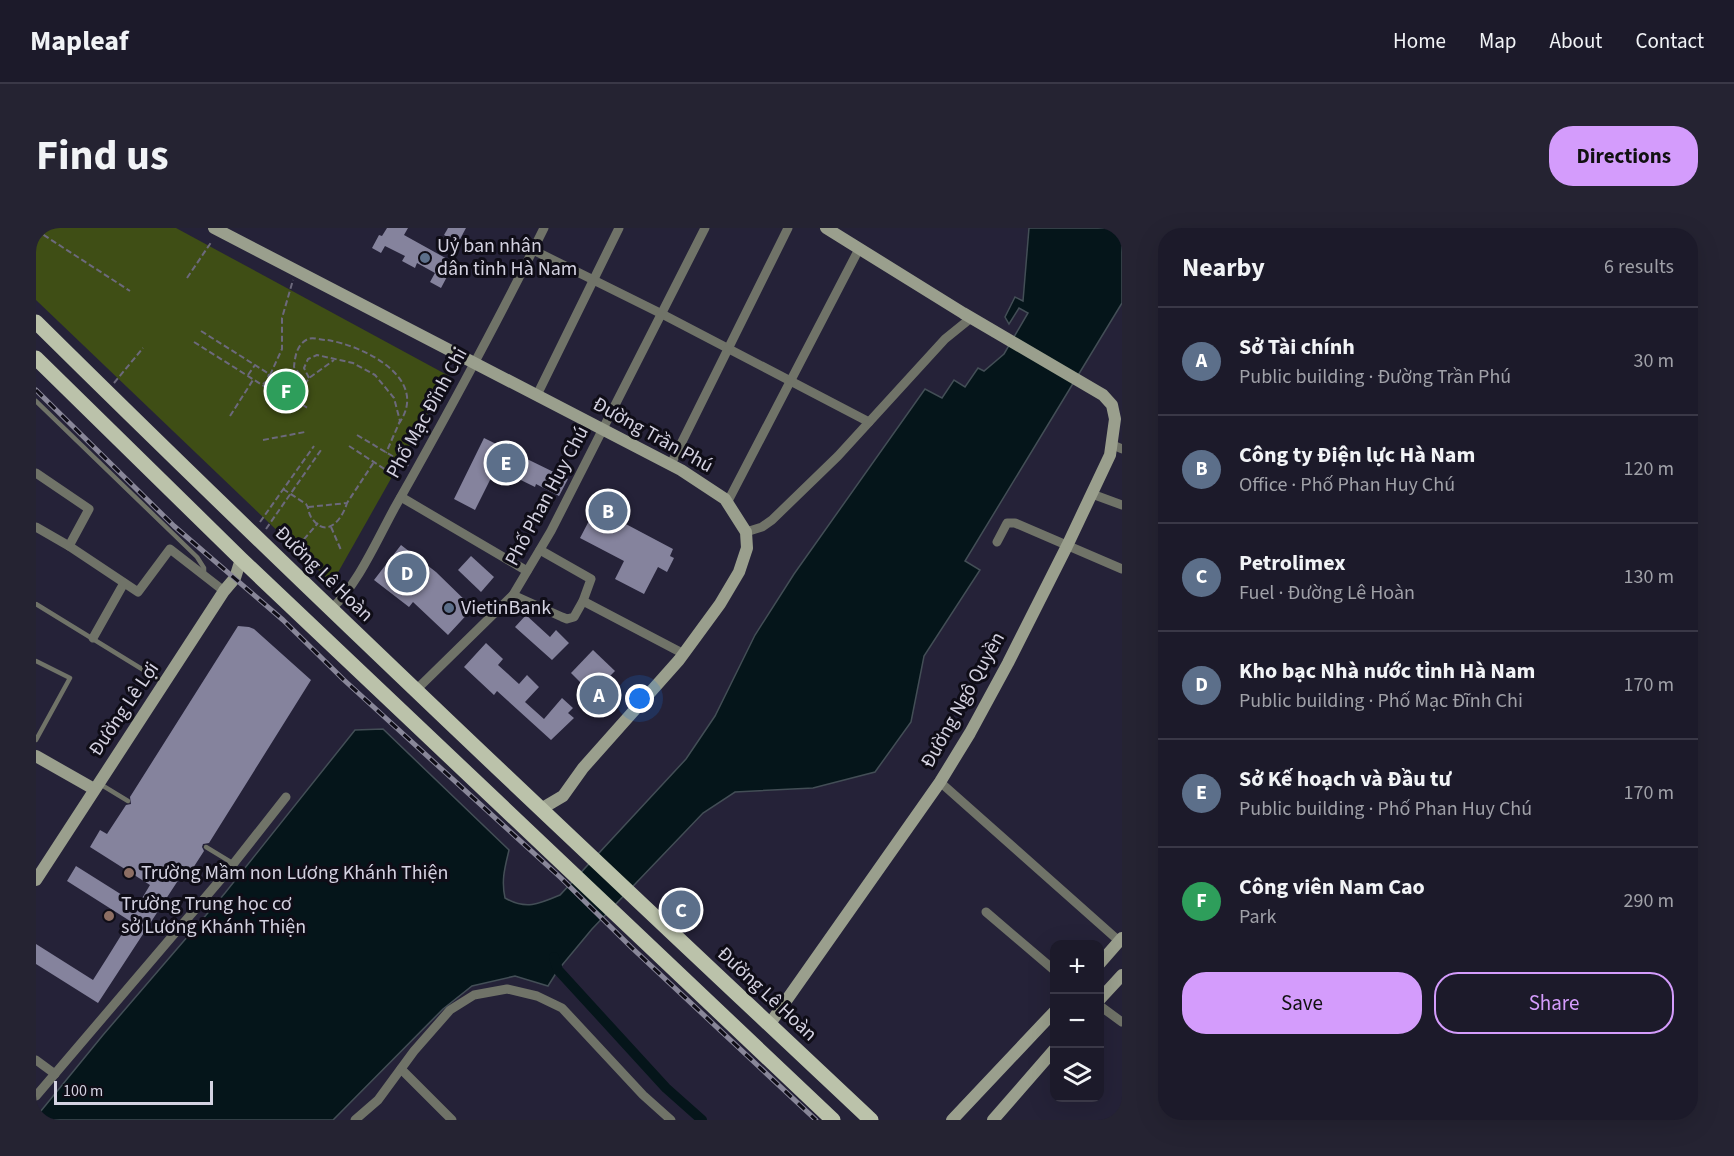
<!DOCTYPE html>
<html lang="en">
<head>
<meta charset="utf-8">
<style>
  body { margin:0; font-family:"Source Sans 3",sans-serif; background:#252332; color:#f1f3f6 }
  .controls { position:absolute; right:18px; bottom:18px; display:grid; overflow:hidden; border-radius:12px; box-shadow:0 6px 24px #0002 }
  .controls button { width:54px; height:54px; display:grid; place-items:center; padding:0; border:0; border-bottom:2px solid #3a3847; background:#1c1a2a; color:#f1f3f6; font:30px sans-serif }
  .scale { position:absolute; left:18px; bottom:15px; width:159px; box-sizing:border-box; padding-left:6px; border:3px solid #d4d2e1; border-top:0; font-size:16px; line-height:21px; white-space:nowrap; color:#d4d2e1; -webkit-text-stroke:4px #0f0d17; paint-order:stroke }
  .you { position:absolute; left:604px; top:471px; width:21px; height:21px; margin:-15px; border:4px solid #fff; border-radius:50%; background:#1a73e8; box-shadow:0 0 0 9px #1a73e833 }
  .badge { display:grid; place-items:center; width:39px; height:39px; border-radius:50%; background:#d49cfc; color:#fff; font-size:20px; font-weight:700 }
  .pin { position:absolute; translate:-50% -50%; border:3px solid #fff; box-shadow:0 2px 6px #0006 }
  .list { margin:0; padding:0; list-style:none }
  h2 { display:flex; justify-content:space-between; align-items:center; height:78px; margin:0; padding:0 24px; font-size:26px }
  h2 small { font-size:20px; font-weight:400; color:#a0a1a8 }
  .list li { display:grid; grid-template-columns:39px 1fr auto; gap:18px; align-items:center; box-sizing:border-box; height:108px; padding:0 24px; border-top:2px solid #3a3847 }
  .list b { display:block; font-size:22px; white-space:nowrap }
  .list p { margin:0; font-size:20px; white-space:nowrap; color:#a0a1a8 }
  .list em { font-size:20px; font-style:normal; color:#a0a1a8 }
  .actions { display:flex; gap:12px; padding:18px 24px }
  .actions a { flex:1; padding:14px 0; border:2px solid #d49cfc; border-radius:24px; text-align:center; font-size:21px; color:#d49cfc }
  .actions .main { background:#d49cfc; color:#111 }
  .icon { flex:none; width:33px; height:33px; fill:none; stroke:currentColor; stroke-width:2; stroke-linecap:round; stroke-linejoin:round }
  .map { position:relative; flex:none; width:1086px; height:892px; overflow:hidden; border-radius:24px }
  header { display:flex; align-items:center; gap:36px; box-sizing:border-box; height:84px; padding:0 30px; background:#1c1a2a; border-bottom:2px solid #3a3847 }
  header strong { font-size:28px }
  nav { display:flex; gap:33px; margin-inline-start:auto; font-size:21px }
  .intro { display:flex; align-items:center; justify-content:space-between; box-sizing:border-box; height:144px; padding:0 36px }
  h1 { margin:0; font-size:42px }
  .button { padding:15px 27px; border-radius:24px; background:#d49cfc; color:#111; font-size:21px; font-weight:700 }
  main { display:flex; gap:36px; padding:0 36px }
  aside { flex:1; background:#1c1a2a; border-radius:24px; box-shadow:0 6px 24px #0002 }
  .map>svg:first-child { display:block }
  .green { fill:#3f4e15 }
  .water { fill:#05151a; stroke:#434e56; stroke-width:1.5 }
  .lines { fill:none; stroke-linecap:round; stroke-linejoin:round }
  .canal { stroke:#05151a; stroke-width:10 }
  .building { fill:#85839d }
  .path { stroke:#6c697c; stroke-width:2; stroke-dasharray:6 3; stroke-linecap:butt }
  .lane { stroke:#707368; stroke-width:4.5 }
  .street { stroke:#707368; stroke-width:9 }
  .secondary { stroke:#9a9f8d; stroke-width:12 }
  .primary { stroke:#bbc2aa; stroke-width:15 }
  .rail-casing { stroke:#898799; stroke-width:5 }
  .rail { stroke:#0f0d17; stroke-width:3; stroke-dasharray:9; stroke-linecap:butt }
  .service-dot { fill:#5c6f8a; stroke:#0f0d17; stroke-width:2 }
  .education-dot { fill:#8d6e63; stroke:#0f0d17; stroke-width:2 }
  .labels { text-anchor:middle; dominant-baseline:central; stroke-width:6; stroke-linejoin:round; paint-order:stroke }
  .poi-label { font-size:20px; fill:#d4d2e1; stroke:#0f0d17; text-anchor:start }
  .street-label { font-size:20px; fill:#d4d2e1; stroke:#0f0d17 }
</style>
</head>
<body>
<header>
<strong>Mapleaf</strong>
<nav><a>Home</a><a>Map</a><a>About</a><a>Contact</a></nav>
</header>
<div class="intro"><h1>Find us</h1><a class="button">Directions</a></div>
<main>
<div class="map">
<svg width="1086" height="892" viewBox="0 0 1086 892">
  <rect width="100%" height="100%" fill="#252238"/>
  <path class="green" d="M 0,0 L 140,0 L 413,148 L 296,355 L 0,72 Z"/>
  <path class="water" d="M 993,0 L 1086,0 L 1086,75 L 929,333 L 944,342 L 888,428 L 875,494 L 839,544 L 777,560 L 699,564 L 667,585 L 556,701 L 522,742 L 512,758 L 479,748 L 436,758 L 407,781 L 297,892 L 0,892 L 0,889 L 67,807 L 189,665 L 319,502 L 347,501 L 473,622 C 469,639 465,652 469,670 C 490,682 503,676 524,667 L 650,531 L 679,488 L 719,407 L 758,346 L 889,161 L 906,170 L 918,152 L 929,159 L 942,140 L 948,143 L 968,126 L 992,85 L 983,80 L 973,96 L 969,89 L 979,69 L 987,73 Z"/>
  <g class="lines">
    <path class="canal" d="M 518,729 L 522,742 L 630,860 L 666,892"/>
  </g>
  <g class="building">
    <path d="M 351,0 L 372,0 L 368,7 L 413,32 L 407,42 L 413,45 L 405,60 L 394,54 L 399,45 L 381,35 L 379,40 L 366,33 L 369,28 L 349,18 L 345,25 L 336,20 L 343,7 L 346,8 Z"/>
    <path d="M 412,0 L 430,0 L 422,15 L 408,7 Z"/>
    <path d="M 448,210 L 532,251 L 523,268 L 500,256 L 499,259 L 460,240 L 439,282 L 418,271 Z"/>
    <path d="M 566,268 L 593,282 L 586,294 L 637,321 L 634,328 L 638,330 L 631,344 L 622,339 L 608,366 L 579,351 L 588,333 L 544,310 Z"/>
    <path d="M 365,317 L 400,344 L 437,380 L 412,407 L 377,374 L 373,379 L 338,352 Z"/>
    <path d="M 435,328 L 458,349 L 445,364 L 422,342 Z"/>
    <path d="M 490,387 L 514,409 L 520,402 L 533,415 L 516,432 L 479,399 Z"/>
    <path d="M 202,398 L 213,399 L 218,401 L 275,452 L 173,615 L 167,616 L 166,619 L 168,623 L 148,654 L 143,651 L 62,775 L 0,736 L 0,716 L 57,752 L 71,730 L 94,693 L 31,653 L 40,638 L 102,677 L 114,657 L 54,619 L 64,602 L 71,606 L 90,577 L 95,576 L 94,569 Z"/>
    <path d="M 450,415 L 467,431 L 462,437 L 483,456 L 491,447 L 503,459 L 489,474 L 508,491 L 526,470 L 537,480 L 532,485 L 538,490 L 515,512 L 461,463 L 458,467 L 428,439 Z"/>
    <path d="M 557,422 L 579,443 L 556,466 L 535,445 Z"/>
    <path d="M 646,667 L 658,677 L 641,696 L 630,686 Z"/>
  </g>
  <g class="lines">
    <g class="path">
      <path d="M 0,2 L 94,63"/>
      <path d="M 151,50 L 176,13"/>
      <path d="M 165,103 L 257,161 L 259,172"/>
      <path d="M 158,114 L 250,172 L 259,172 L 273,181"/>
      <path d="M 212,147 L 219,137"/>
      <path d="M 234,147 L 246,121 L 246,90 L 257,52"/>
      <path d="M 273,150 L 268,140 L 272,131 L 281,127 L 317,135 L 339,147 L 358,170 L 364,193 L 350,225"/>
      <path d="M 270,154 L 258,139 C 259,128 261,116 272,111 C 277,109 285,112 291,112 C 329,118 397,152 361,198"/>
      <path d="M 78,155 L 107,120"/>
      <path d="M 227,156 L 231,153 L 233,146"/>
      <path d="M 259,172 L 273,150 L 298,132"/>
      <path d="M 194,188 L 217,152"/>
      <path d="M 321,207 L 373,238"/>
      <path d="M 227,212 L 269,204"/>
      <path d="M 313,218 L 364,251"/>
      <path d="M 247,261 L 270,276 C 273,280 272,284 275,289 C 290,312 306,292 311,275"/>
      <path d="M 272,279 L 311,275 L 338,234"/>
      <path d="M 224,294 L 278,218"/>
      <path d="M 295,299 L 305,322"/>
      <path d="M 230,301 L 285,222"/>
      <path d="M 256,325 L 282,295"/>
    </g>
    <g class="lane">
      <path d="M 0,173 L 161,329 L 168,340 L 168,347"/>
      <path d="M 0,376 L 127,454"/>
      <path d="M 0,433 L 34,450 L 0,512"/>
      <path d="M 64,556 L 92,573"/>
      <path d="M 170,619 L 198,636"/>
    </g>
    <g class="street">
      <path d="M 497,22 L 626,86 L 833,194"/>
      <path d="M 501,167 L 583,0"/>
      <path d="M 1077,217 L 1086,221"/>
      <path d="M 635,236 L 752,0"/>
      <path d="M 0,245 L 53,281 L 33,318"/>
      <path d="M 1056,266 L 1086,277"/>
      <path d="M 365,269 L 491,343"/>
      <path d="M 691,275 L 823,21"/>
      <path d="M 0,299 L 33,318 L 102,364 L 134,321 L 188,363"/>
      <path d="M 710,304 L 726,299 L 736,292 L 802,228 L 909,111 L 935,90"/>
      <path d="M 961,314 L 971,295 L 979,295 L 1086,341"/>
      <path d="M 477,367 L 526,389 L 531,391 L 538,389 L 547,373 L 555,351 L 504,322"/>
      <path d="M 547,373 L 648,426"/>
      <path d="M 295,381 C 321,358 341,312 358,281 C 410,189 461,95 508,0"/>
      <path d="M 57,410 L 88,355"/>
      <path d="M 380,462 L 477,367 L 515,303 L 669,0"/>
      <path d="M 904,554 L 1083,713"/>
      <path d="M 950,684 L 1018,742"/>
      <path d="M 1064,778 L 1086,794"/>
      <path d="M 0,832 L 19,846"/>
      <path d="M 365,841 L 416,892"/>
      <path d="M 0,868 L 191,644 L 250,569"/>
      <path d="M 319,892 L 342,872 L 378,823 L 414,782 L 438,767 L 471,761 L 501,768 L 526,780 L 607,867 L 635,892"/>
    </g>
    <g class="secondary">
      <path d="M 178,0 L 645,242 L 689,271 L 710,304 L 711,320 L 703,344 L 684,376 L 643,432 L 547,540 L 527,568 L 505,581"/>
      <path d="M 0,528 L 58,561"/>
      <path d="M 0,652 L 188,363 L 199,350 L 205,331"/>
      <path d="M 1064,735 L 1086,710"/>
      <path d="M 1064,771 L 1086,747"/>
      <path d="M 733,797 L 904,554 L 934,505 L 972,435 L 1031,318 L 1074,227 L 1079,191 L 1076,177 L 1067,167 L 927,85 L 790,0"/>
      <path d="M 916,892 L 1018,784"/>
      <path d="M 957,892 L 1018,822"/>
    </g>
    <g class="primary">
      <path d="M 0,94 C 274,365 554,628 835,892"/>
      <path d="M 0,130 L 205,331 L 797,892"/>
    </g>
    <defs>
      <path id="rail" d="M 0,162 L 138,298 L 247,392 L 308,452 L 525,650 L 595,719 L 780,892"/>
    </defs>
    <use href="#rail" class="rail-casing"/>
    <use href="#rail" class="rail"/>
  </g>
  <g class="service-dot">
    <circle cx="389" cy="30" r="6"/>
    <circle cx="413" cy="380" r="6"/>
  </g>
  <g class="education-dot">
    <circle cx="93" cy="645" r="6"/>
    <circle cx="73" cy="688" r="6"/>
  </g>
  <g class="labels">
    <g class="poi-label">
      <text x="401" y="18">Uỷ ban nhân<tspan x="401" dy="23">dân tỉnh Hà Nam</tspan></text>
      <text x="425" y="380">VietinBank</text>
      <text x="105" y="645">Trường Mầm non Lương Khánh Thiện</text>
      <text x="85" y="676">Trường Trung học cơ<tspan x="85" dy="23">sở Lương Khánh Thiện</tspan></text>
    </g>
    <g class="street-label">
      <text transform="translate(391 185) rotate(-61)">Phố Mạc Đĩnh Chi</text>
      <text transform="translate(617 207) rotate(29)">Đường Trần Phú</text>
      <text transform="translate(511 268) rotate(-62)">Phố Phan Huy Chú</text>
      <text transform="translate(288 346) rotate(44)">Đường Lê Hoàn</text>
      <text transform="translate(927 472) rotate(-61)">Đường Ngô Quyền</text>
      <text transform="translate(88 481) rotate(-56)">Đường Lê Lợi</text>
      <text transform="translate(731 766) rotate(43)">Đường Lê Hoàn</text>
    </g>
  </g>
</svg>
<div class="controls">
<button>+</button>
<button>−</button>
<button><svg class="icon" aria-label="layers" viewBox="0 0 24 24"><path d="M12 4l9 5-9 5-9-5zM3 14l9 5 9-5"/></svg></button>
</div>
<div class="scale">100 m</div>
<div class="you"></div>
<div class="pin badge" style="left:563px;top:467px;background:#5c6f8a">A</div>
<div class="pin badge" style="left:572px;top:283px;background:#5c6f8a">B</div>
<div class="pin badge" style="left:645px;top:682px;background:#5c6f8a">C</div>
<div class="pin badge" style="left:371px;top:345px;background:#5c6f8a">D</div>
<div class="pin badge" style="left:470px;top:235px;background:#5c6f8a">E</div>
<div class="pin badge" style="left:250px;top:163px;background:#2e9e5b">F</div>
</div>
<aside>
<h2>Nearby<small>6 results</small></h2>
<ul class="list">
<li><span class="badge" style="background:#5c6f8a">A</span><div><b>Sở Tài chính</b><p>Public building · Đường Trần Phú</p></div><em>30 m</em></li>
<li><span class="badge" style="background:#5c6f8a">B</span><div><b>Công ty Điện lực Hà Nam</b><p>Office · Phố Phan Huy Chú</p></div><em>120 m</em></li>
<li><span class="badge" style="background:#5c6f8a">C</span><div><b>Petrolimex</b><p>Fuel · Đường Lê Hoàn</p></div><em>130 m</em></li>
<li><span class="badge" style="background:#5c6f8a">D</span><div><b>Kho bạc Nhà nước tỉnh Hà Nam</b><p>Public building · Phố Mạc Đĩnh Chi</p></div><em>170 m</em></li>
<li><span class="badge" style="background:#5c6f8a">E</span><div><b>Sở Kế hoạch và Đầu tư</b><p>Public building · Phố Phan Huy Chú</p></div><em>170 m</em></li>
<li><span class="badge" style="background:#2e9e5b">F</span><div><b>Công viên Nam Cao</b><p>Park</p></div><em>290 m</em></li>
</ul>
<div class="actions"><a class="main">Save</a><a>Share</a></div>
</aside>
</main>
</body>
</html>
